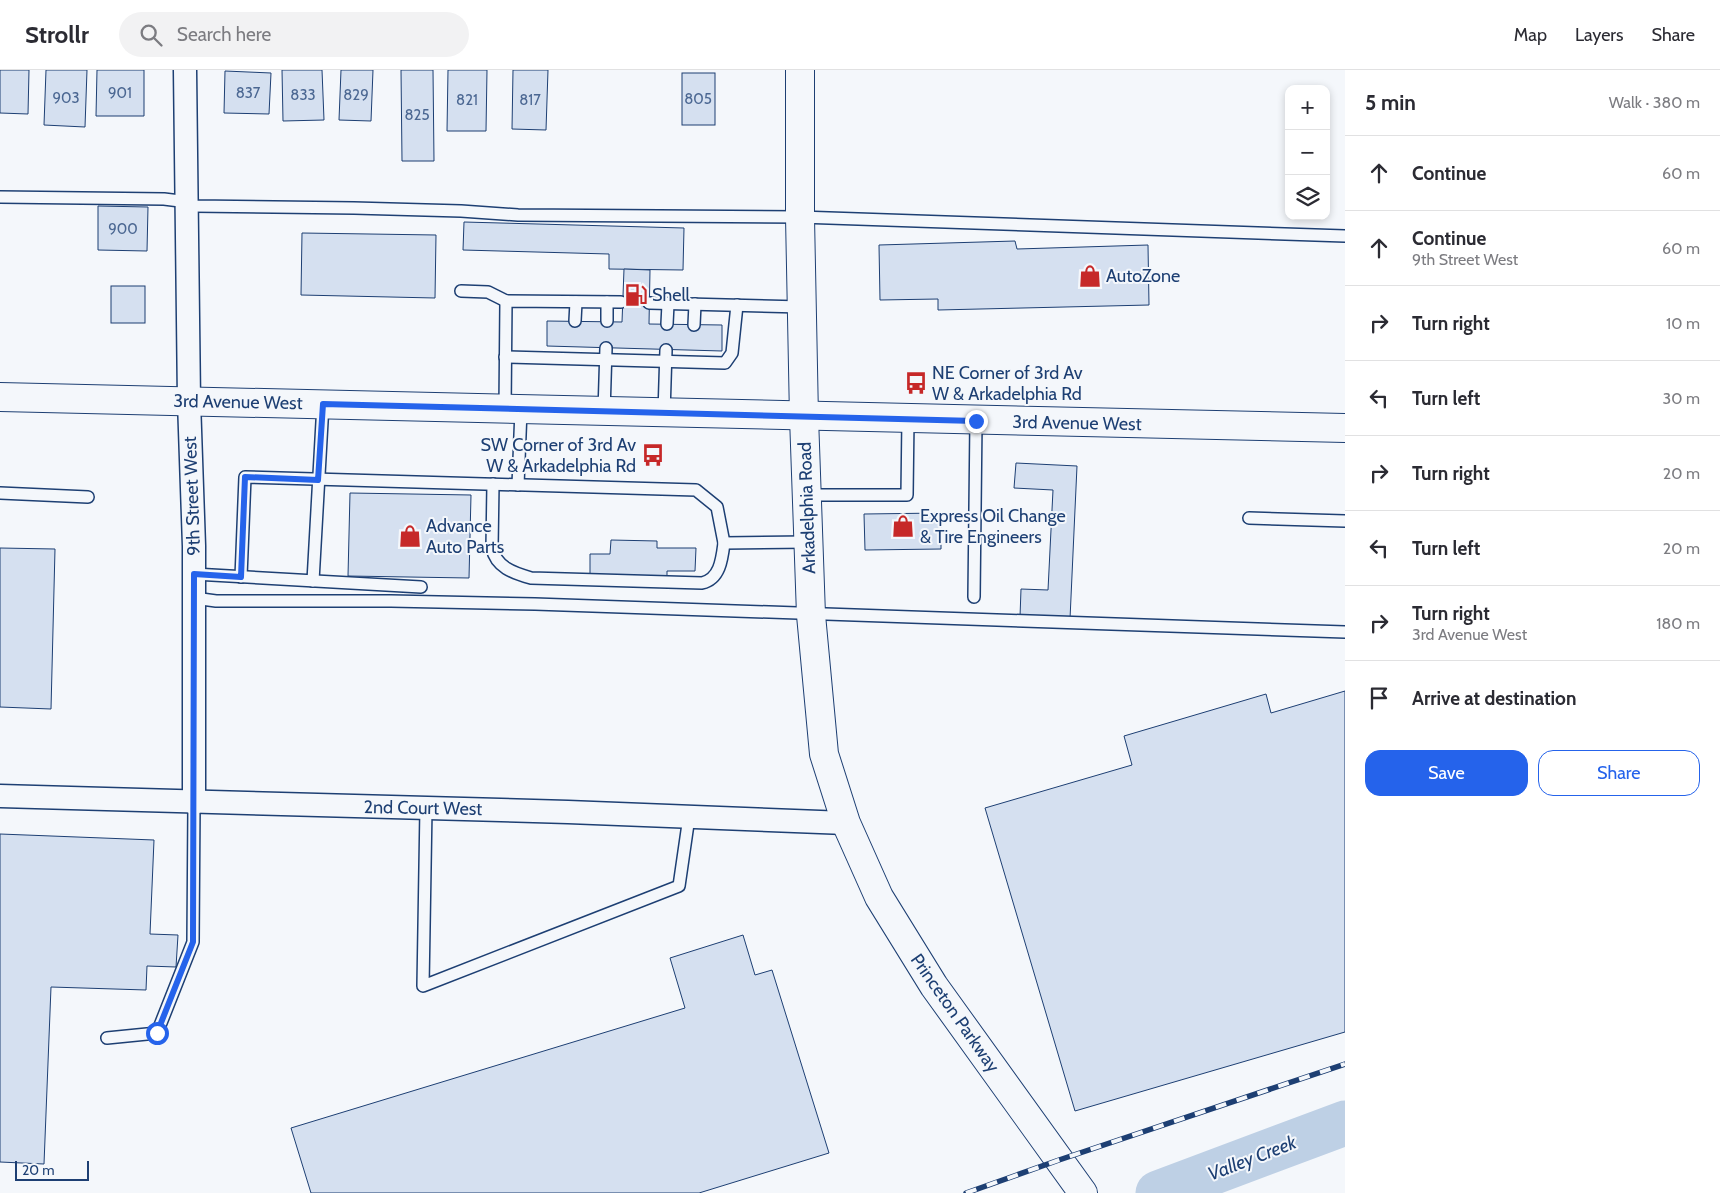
<!DOCTYPE html>
<html lang="en">
<head>
<meta charset="utf-8">
<style>
  body { margin:0; font-family:Cabin,sans-serif; background:#f2f2f3; color:#2b2b33 }
  .controls { position:absolute; right:15px; top:15px; display:grid; overflow:hidden; border-radius:10px; box-shadow:0 2px 8px #0003 }
  .controls button { width:45px; height:45px; display:grid; place-items:center; padding:0; border:0; border-bottom:1px solid #e1e1e2; background:#fff; color:#2b2b33; font:25px sans-serif }
  .scale { position:absolute; left:15px; bottom:12px; width:74px; box-sizing:border-box; padding-left:5px; border:2px solid #1d3f73; border-top:0; font-size:14px; line-height:18px; white-space:nowrap; color:#1d3f73; -webkit-text-stroke:4px #f4f7fb; paint-order:stroke }
  .stop { position:absolute; width:15px; height:15px; margin:-11px; border:4px solid #2563eb; border-radius:50%; background:#fff }
  .stop.end { background:#2563eb; border-color:#fff; box-shadow:0 1px 5px #0008 }
  .list { margin:0; padding:0; list-style:none }
  h2 { display:flex; justify-content:space-between; align-items:center; height:65px; margin:0; padding:0 20px; font-size:21px }
  h2 small { font-size:16px; font-weight:400; color:#7c7c81 }
  .list li { display:grid; grid-template-columns:32px 1fr auto; gap:15px; align-items:center; box-sizing:border-box; height:75px; padding:0 20px; border-top:1px solid #e1e1e2 }
  .list b { display:block; font-size:19px; white-space:nowrap }
  .list p { margin:0; font-size:16px; white-space:nowrap; color:#7c7c81 }
  .list em { font-size:16px; font-style:normal; color:#7c7c81 }
  .actions { display:flex; gap:10px; padding:15px 20px }
  .actions a { flex:1; padding:11px 0; border:1px solid #2563eb; border-radius:15px; text-align:center; font-size:18px; color:#2563eb }
  .actions .main { background:#2563eb; color:#fff }
  .icon { flex:none; width:28px; height:28px; fill:none; stroke:currentColor; stroke-width:2; stroke-linecap:round; stroke-linejoin:round }
  .map { position:relative; flex:none; width:1345px; height:1123px; overflow:hidden }
  header { display:flex; align-items:center; gap:30px; box-sizing:border-box; height:70px; padding:0 25px; background:#fff; border-bottom:1px solid #e1e1e2 }
  header strong { font-size:24px }
  nav { display:flex; gap:28px; margin-inline-start:auto; font-size:18px }
  .search { width:350px; height:45px; background:#f2f2f3; display:flex; align-items:center; gap:12px; box-sizing:border-box; padding:0 18px; border-radius:28px; color:#7c7c81; font-size:19px }
  main { display:flex }
  aside { flex:1; background:#fff }
  .map>svg:first-child { display:block }
  .lines { fill:none; stroke-linecap:round; stroke-linejoin:round }
  .river { stroke:#bed0e5; stroke-width:45 }
  .building { fill:#d5e0f0; stroke:#1d3f73 }
  .lane-casing { stroke:#1d3f73; stroke-width:14 }
  .street-casing { stroke:#1d3f73; stroke-width:25 }
  .secondary-casing { stroke:#1d3f73; stroke-width:30 }
  .primary-casing { stroke:#1d3f73; stroke-width:30 }
  .lane { stroke:#f4f7fb; stroke-width:11 }
  .street { stroke:#f4f7fb; stroke-width:22 }
  .secondary { stroke:#f4f7fb; stroke-width:28 }
  .primary { stroke:#f4f7fb; stroke-width:28 }
  .rail-casing { stroke:#1d3f73; stroke-width:5.5 }
  .rail { stroke:#f4f7fb; stroke-width:4; stroke-dasharray:11; stroke-linecap:butt }
  .route { stroke:#2563eb; stroke-width:6 }
  .labels { text-anchor:middle; dominant-baseline:central; stroke-width:4; stroke-linejoin:round; paint-order:stroke }
  .number-label { font-size:15px; fill:#4b6792 }
  .poi-label { font-size:18px; fill:#1d3f73; stroke:#f4f7fb; text-anchor:start }
  .street-label { font-size:18px; fill:#1d3f73; stroke:#f4f7fb }
  .water-label { font-size:19px; font-style:italic; fill:#1d3f73; stroke:#f4f7fb }
</style>
</head>
<body>
<header>
<strong>Strollr</strong>
<div class="search"><svg class="icon" aria-label="search" viewBox="0 0 24 24"><circle cx="10" cy="10" r="6"/><path d="M15 15l6 6"/></svg>Search here</div>
<nav><a>Map</a><a>Layers</a><a>Share</a></nav>
</header>
<main>
<div class="map">
<svg width="1345" height="1123" viewBox="0 0 1345 1123">
  <rect width="100%" height="100%" fill="#f4f7fb"/>
  <g class="lines">
    <path class="river" d="M 1158,1123 L 1345,1053"/>
  </g>
  <g class="building">
    <path d="M 0,0 L 29,0 L 28,44 L 0,43 Z"/>
    <path d="M 46,0 L 87,0 L 85,57 L 44,55 Z"/>
    <path d="M 97,0 L 144,0 L 144,46 L 96,46 Z"/>
    <path d="M 282,0 L 322,0 L 324,50 L 283,51 Z"/>
    <path d="M 341,0 L 373,0 L 371,51 L 339,50 Z"/>
    <path d="M 401,0 L 433,0 L 434,91 L 402,91 Z"/>
    <path d="M 448,0 L 487,0 L 486,61 L 447,61 Z"/>
    <path d="M 513,0 L 548,0 L 546,60 L 512,59 Z"/>
    <path d="M 225,1 L 271,3 L 269,44 L 224,43 Z"/>
    <rect x="682" y="3" width="33" height="52"/>
    <path d="M 98,136 L 148,137 L 147,181 L 98,180 Z"/>
    <path d="M 464,152 L 684,158 L 683,200 L 609,199 L 609,184 L 463,180 Z"/>
    <path d="M 302,163 L 436,165 L 435,228 L 301,225 Z"/>
    <path d="M 1015,171 L 1017,179 L 1148,175 L 1149,235 L 938,240 L 938,229 L 880,230 L 879,175 Z"/>
    <path d="M 624,199 L 650,200 L 649,254 L 722,255 L 722,281 L 547,276 L 547,251 L 622,252 Z"/>
    <rect x="111" y="216" width="34" height="37"/>
    <path d="M 1016,393 L 1077,396 L 1070,549 L 1020,547 L 1021,519 L 1048,520 L 1053,420 L 1014,418 Z"/>
    <path d="M 350,423 L 471,425 L 469,508 L 348,506 Z"/>
    <path d="M 941,443 L 941,479 L 865,480 L 864,444 Z"/>
    <path d="M 611,470 L 657,471 L 657,478 L 696,478 L 695,501 L 667,501 L 667,508 L 590,506 L 590,484 L 610,484 Z"/>
    <path d="M 0,478 L 55,479 L 51,639 L 0,637 Z"/>
    <path d="M 1345,621 L 1345,962 L 1075,1041 L 985,738 L 1132,695 L 1124,666 L 1266,624 L 1271,643 Z"/>
    <path d="M 0,764 L 154,770 L 150,864 L 178,865 L 176,897 L 147,896 L 146,920 L 51,917 L 44,1094 L 0,1092 Z"/>
    <path d="M 743,865 L 755,905 L 772,900 L 829,1083 L 699,1123 L 311,1123 L 291,1058 L 685,938 L 670,888 Z"/>
  </g>
  <g class="lines">
    <defs>
      <g id="lane">
        <path d="M 0,127 L 164,129 L 180,131 L 194,136 L 354,138 L 461,141 L 518,145 L 800,147 L 1345,166"/>
        <path d="M 461,221 L 488,222 L 506,231"/>
        <path d="M 649,233 L 802,237"/>
        <path d="M 575,251 L 576,232"/>
        <path d="M 607,251 L 607,232"/>
        <path d="M 667,254 L 668,234"/>
        <path d="M 694,255 L 695,234"/>
        <path d="M 505,287 L 725,293 L 732,283 L 737,235"/>
        <path d="M 505,339 L 506,231 L 621,232"/>
        <path d="M 604,342 L 606,278"/>
        <path d="M 664,343 L 666,280"/>
        <path d="M 493,414 L 492,478 C 496,497 513,503 531,508 L 702,513 C 720,509 722,489 724,473"/>
        <path d="M 518,415 L 521,340"/>
        <path d="M 0,423 L 88,427"/>
        <path d="M 807,425 L 907,425 L 908,349"/>
        <path d="M 1249,448 L 1345,451"/>
        <path d="M 194,504 L 421,517"/>
        <path d="M 241,507 L 245,407 L 696,420 L 717,437 L 724,473 L 808,472"/>
        <path d="M 313,511 L 323,334"/>
        <path d="M 974,527 L 976,351"/>
        <path d="M 194,528 L 216,531 L 391,531 L 535,534 L 1345,562"/>
        <path d="M 426,738 L 423,916 L 679,816 L 689,747"/>
        <path d="M 107,968 L 157,963 L 193,872 L 194,733"/>
      </g>
      <g id="street">
        <path d="M 185,0 L 189,331 L 194,476 L 194,733"/>
        <path d="M 0,726 L 568,742 L 846,753"/>
      </g>
      <path id="secondary" d="M 804,347 L 811,545 L 824,684 L 846,753 L 879,827 L 934,916 L 1083,1123"/>
      <g id="primary">
        <path d="M 800,0 L 800,147 L 804,347"/>
        <path d="M 0,327 L 1345,358"/>
      </g>
    </defs>
    <use href="#lane" class="lane-casing"/>
    <use href="#street" class="street-casing"/>
    <use href="#secondary" class="secondary-casing"/>
    <use href="#primary" class="primary-casing"/>
    <use href="#lane" class="lane"/>
    <use href="#street" class="street"/>
    <use href="#secondary" class="secondary"/>
    <use href="#primary" class="primary"/>
    <defs>
      <path id="rail" d="M 966,1123 L 1059,1090 L 1345,994"/>
    </defs>
    <use href="#rail" class="rail-casing"/>
    <use href="#rail" class="rail"/>
  </g>
  <g class="lines">
    <path class="route" d="M 157,963 L 193,872 L 194,504 L 241,507 L 245,407 L 318,410 L 323,334 L 976,351"/>
  </g>
  <defs>
    <symbol id="shop-bare" viewBox="-9 -9 18 18"><path d="M-5-2.5h2.3a2.7 3.5 0 0 1 5.4 0H5L5.5 6h-11ZM-1.5-2.5h3a1.5 2.3 0 0 0-3 0Z" fill="#c62828" stroke="#f4f7fb" stroke-width="2.5" paint-order="stroke"/></symbol>
    <symbol id="fuel-bare" viewBox="-9 -9 18 18"><path d="M-5.5-6h7V0h2V4h1.3V-2.5L3-4.5l.8-.8L6-3V5H2.5V1h-1V6h-7ZM-4.2-4.7v3.2H.2V-4.7Z" fill="#c62828" stroke="#f4f7fb" stroke-width="2.5" paint-order="stroke"/></symbol>
    <symbol id="bus-bare" viewBox="-9 -9 18 18"><path d="M-5-6H5V4H4V6H2V4H-2V6H-4V4H-5ZM-3.5-4V0h7V-4ZM-3.5 1.2v1.5H-2V1.2ZM2 1.2v1.5H3.5V1.2Z" fill="#c62828" stroke="#f4f7fb" stroke-width="2.5" paint-order="stroke"/></symbol>
  </defs>
  <g fill-rule="evenodd">
    <use href="#shop-bare" x="1074" y="190" width="32" height="32"/>
    <use href="#fuel-bare" x="620" y="209" width="32" height="32"/>
    <use href="#bus-bare" x="900" y="297" width="32" height="32"/>
    <use href="#bus-bare" x="637" y="369" width="32" height="32"/>
    <use href="#shop-bare" x="887" y="440" width="32" height="32"/>
    <use href="#shop-bare" x="394" y="450" width="32" height="32"/>
  </g>
  <g class="labels">
    <g class="number-label">
      <text x="120" y="23">901</text>
      <text x="248" y="23">837</text>
      <text x="303" y="25">833</text>
      <text x="356" y="25">829</text>
      <text x="66" y="28">903</text>
      <text x="698" y="29">805</text>
      <text x="467" y="30">821</text>
      <text x="530" y="30">817</text>
      <text x="417" y="45">825</text>
      <text x="123" y="159">900</text>
    </g>
    <g class="poi-label">
      <text x="1106" y="206">AutoZone</text>
      <text x="652" y="225">Shell</text>
      <text x="932" y="303">NE Corner of 3rd Av<tspan x="932" dy="21">W &amp; Arkadelphia Rd</tspan></text>
      <text x="636" y="375" text-anchor="end">SW Corner of 3rd Av<tspan x="636" dy="21">W &amp; Arkadelphia Rd</tspan></text>
      <text x="920" y="446">Express Oil Change<tspan x="920" dy="21">&amp; Tire Engineers</tspan></text>
      <text x="426" y="456">Advance<tspan x="426" dy="21">Auto Parts</tspan></text>
    </g>
    <g class="street-label">
      <text transform="translate(238 332) rotate(1)">3rd Avenue West</text>
      <text transform="translate(1077 353) rotate(1)">3rd Avenue West</text>
      <text transform="translate(192 426) rotate(-92)">9th Street West</text>
      <text transform="translate(807 438) rotate(-92)">Arkadelphia Road</text>
      <text transform="translate(423 738) rotate(1)">2nd Court West</text>
      <text transform="translate(955 943) rotate(55)">Princeton Parkway</text>
    </g>
    <g class="water-label">
      <text transform="translate(1252 1088) rotate(-21)">Valley Creek</text>
    </g>
  </g>
</svg>
<div class="controls">
<button>+</button>
<button>−</button>
<button><svg class="icon" aria-label="layers" viewBox="0 0 24 24"><path d="M12 4l9 5-9 5-9-5zM3 14l9 5 9-5"/></svg></button>
</div>
<div class="scale">20 m</div>
<div class="stop" style="left:157px;top:963px"></div>
<div class="stop end" style="left:976px;top:351px"></div>
</div>
<aside>
<h2>5 min<small>Walk · 380 m</small></h2>
<ul class="list">
<li><svg class="icon" aria-label="ahead" viewBox="0 0 24 24"><path d="M12 20V5M6 11l6-6 6 6"/></svg><div><b>Continue</b></div><em>60 m</em></li>
<li><svg class="icon" aria-label="ahead" viewBox="0 0 24 24"><path d="M12 20V5M6 11l6-6 6 6"/></svg><div><b>Continue</b><p>9th Street West</p></div><em>60 m</em></li>
<li><svg class="icon" aria-label="right" viewBox="0 0 24 24"><path d="M7 20v-9h11M14 6l5 5-5 5"/></svg><div><b>Turn right</b></div><em>10 m</em></li>
<li><svg class="icon" aria-label="left" viewBox="0 0 24 24"><path d="M17 20v-9H6M10 6l-5 5 5 5"/></svg><div><b>Turn left</b></div><em>30 m</em></li>
<li><svg class="icon" aria-label="right" viewBox="0 0 24 24"><path d="M7 20v-9h11M14 6l5 5-5 5"/></svg><div><b>Turn right</b></div><em>20 m</em></li>
<li><svg class="icon" aria-label="left" viewBox="0 0 24 24"><path d="M17 20v-9H6M10 6l-5 5 5 5"/></svg><div><b>Turn left</b></div><em>20 m</em></li>
<li><svg class="icon" aria-label="right" viewBox="0 0 24 24"><path d="M7 20v-9h11M14 6l5 5-5 5"/></svg><div><b>Turn right</b><p>3rd Avenue West</p></div><em>180 m</em></li>
<li><svg class="icon" aria-label="arrive" viewBox="0 0 24 24"><path d="M6 21V4h12l-3 4 3 4H6"/></svg><div><b>Arrive at destination</b></div></li>
</ul>
<div class="actions"><a class="main">Save</a><a>Share</a></div>
</aside>
</main>
</body>
</html>
